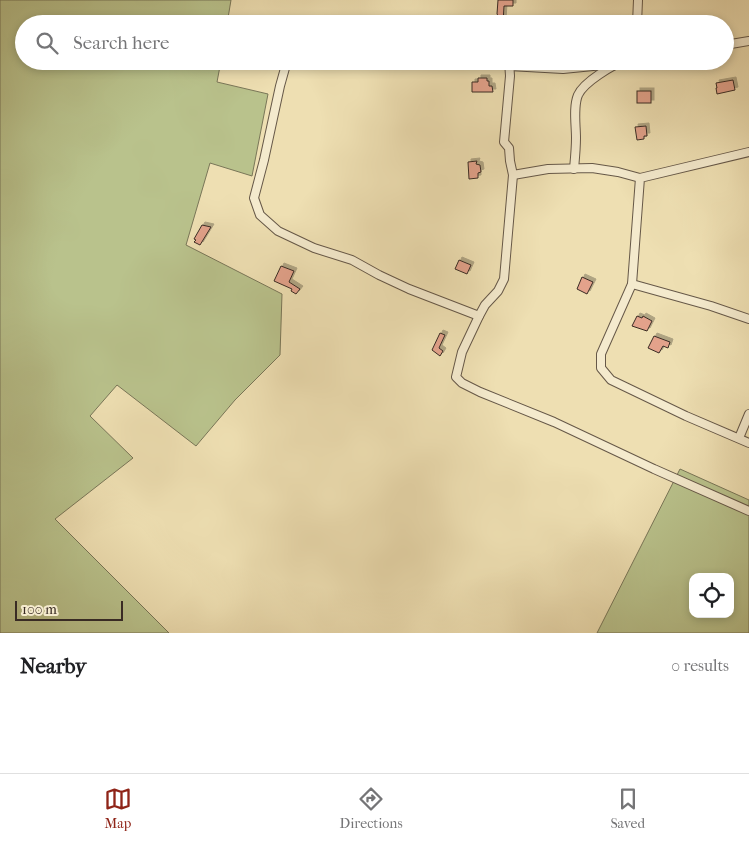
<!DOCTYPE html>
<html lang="en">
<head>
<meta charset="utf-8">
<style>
  body { margin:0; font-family:"IM FELL French Canon",serif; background:#f2f2f2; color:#202124 }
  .controls { position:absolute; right:15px; bottom:15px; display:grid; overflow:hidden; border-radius:10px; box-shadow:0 2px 8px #0003 }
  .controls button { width:45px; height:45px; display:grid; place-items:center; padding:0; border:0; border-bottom:1px solid #e0e0e0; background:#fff; color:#202124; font:25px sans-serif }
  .scale { position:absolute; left:15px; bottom:12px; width:108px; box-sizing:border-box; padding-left:5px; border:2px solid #392b24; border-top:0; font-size:14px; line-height:18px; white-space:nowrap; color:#392b24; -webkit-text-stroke:4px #f4eacd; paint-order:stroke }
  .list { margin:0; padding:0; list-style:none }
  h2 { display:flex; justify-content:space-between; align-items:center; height:65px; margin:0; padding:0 20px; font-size:21px }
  h2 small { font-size:16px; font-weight:400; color:#757577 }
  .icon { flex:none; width:28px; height:28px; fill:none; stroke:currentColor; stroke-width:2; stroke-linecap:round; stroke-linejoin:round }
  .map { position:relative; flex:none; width:749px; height:633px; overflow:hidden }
  .search { position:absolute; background:#fff; box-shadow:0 2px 8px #0003; left:15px; right:15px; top:15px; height:55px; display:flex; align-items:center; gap:12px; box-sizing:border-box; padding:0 18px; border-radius:28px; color:#757577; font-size:19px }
  .sheet { height:140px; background:#fff }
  nav { display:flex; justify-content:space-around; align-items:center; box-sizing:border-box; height:70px; border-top:1px solid #e0e0e0; background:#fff; font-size:14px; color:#757577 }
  nav a { display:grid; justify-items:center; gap:2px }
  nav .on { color:#8f2418 }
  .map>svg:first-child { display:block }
  .green { fill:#b9c28c; stroke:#797658; fill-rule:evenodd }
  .building { fill:#e3a28b; stroke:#392b24; filter:url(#shadow) }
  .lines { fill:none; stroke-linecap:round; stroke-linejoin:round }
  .minor-casing { stroke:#665848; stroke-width:10 }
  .minor { stroke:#f4eacd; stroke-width:8 }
</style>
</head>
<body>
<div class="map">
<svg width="749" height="633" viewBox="0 0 749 633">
  <defs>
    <filter id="shadow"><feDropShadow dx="3" dy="-3" stdDeviation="0" flood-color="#0004"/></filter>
  </defs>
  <rect width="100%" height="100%" fill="#eedfb2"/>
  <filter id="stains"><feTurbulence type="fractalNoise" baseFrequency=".004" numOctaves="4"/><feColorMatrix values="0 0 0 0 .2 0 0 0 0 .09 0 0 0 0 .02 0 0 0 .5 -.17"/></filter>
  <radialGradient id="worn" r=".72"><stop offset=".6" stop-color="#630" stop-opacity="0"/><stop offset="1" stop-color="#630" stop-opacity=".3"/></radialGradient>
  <g class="green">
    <path d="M 0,0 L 231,0 L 227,24 L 24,24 L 24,61 L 221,61 L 217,82 L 268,94 L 252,176 L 210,163 L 186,245 L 282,294 L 280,355 L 235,400 L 196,446 L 117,385 L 90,416 L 133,458 L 55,519 L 169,633 L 0,633 Z"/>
    <path d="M 680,469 L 749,500 L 749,633 L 597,633 ZM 693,577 L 730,577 L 730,614 L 693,614 Z"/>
  </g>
  <g class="building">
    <path d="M 498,0 L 513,0 L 513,6 L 504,6 L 503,23 L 497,14 Z"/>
    <path d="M 478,78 L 487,78 L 487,81 L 489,81 L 489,86 L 492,86 L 493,92 L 472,92 L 472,82 L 478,82 Z"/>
    <path d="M 733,80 L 735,90 L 717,94 L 716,88 L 717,88 L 716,83 Z"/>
    <rect x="637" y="91" width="14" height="12"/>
    <path d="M 646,126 L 647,136 L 644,136 L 644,139 L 637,140 L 635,127 Z"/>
    <path d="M 477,161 L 476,164 L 480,165 L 481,172 L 478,173 L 478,178 L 469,179 L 468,162 Z"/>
    <path d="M 202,225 L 211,227 L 200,245 L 194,242 L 196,240 L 194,239 Z"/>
    <path d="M 459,260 L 471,265 L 467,274 L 455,269 Z"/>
    <path d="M 281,266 L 294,271 L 289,282 L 300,289 L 296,294 L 291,291 L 292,289 L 274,281 Z"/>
    <path d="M 582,277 L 593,282 L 587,294 L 577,289 Z"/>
    <path d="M 637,316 L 642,318 L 643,316 L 652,321 L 647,331 L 632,326 Z"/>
    <path d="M 440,333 L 445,335 L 439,348 L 443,351 L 440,356 L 432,350 Z"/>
    <path d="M 654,336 L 670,342 L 668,348 L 663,346 L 659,353 L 648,348 Z"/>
  </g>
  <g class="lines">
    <defs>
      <g id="minor">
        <path d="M 637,24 L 638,0"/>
        <path d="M 725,45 L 749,41"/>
        <path d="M 287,61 L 280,86 L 264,160 L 254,198 L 260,215 L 278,231 L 314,248 L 352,260 L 379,275 L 409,289 L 479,316"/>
        <path d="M 509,61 L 510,76 L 504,142 L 509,148 L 510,161 L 513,175 L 504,279 L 498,291 L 485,305 L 479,316 L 462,352 L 456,377 L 462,383 L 480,392 L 554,422 L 654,469 L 749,511"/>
        <path d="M 509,66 L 563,69 L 613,64"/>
        <path d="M 749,152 L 640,178 L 632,284 L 601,354 L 601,368 L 611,380 L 686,416 L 749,443"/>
        <path d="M 574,169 C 575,158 576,148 576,138 C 576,125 573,107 578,95 C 584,82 612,65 625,61"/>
        <path d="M 513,175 L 548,169 L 592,168 L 618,172 L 640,178"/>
        <path d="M 632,284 L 711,306 L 749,319"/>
        <path d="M 739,438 L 749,414"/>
      </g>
    </defs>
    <use href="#minor" class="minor-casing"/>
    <use href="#minor" class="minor"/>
  </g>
  <rect width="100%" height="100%" filter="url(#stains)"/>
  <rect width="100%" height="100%" fill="url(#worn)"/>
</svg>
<div class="controls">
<button><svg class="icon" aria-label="locate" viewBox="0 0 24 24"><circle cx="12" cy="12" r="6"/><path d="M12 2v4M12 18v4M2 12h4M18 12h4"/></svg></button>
</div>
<div class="scale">100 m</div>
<div class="search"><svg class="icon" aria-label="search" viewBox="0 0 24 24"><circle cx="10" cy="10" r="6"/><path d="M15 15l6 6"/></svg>Search here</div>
</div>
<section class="sheet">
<h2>Nearby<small>0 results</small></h2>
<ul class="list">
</ul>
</section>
<nav>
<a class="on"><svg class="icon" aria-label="map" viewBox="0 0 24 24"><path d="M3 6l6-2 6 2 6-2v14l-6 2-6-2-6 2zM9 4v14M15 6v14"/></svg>Map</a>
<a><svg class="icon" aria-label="directions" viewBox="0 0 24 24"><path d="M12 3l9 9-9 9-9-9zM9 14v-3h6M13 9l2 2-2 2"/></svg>Directions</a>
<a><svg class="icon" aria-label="saved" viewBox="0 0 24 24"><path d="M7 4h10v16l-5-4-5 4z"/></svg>Saved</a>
</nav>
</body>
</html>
